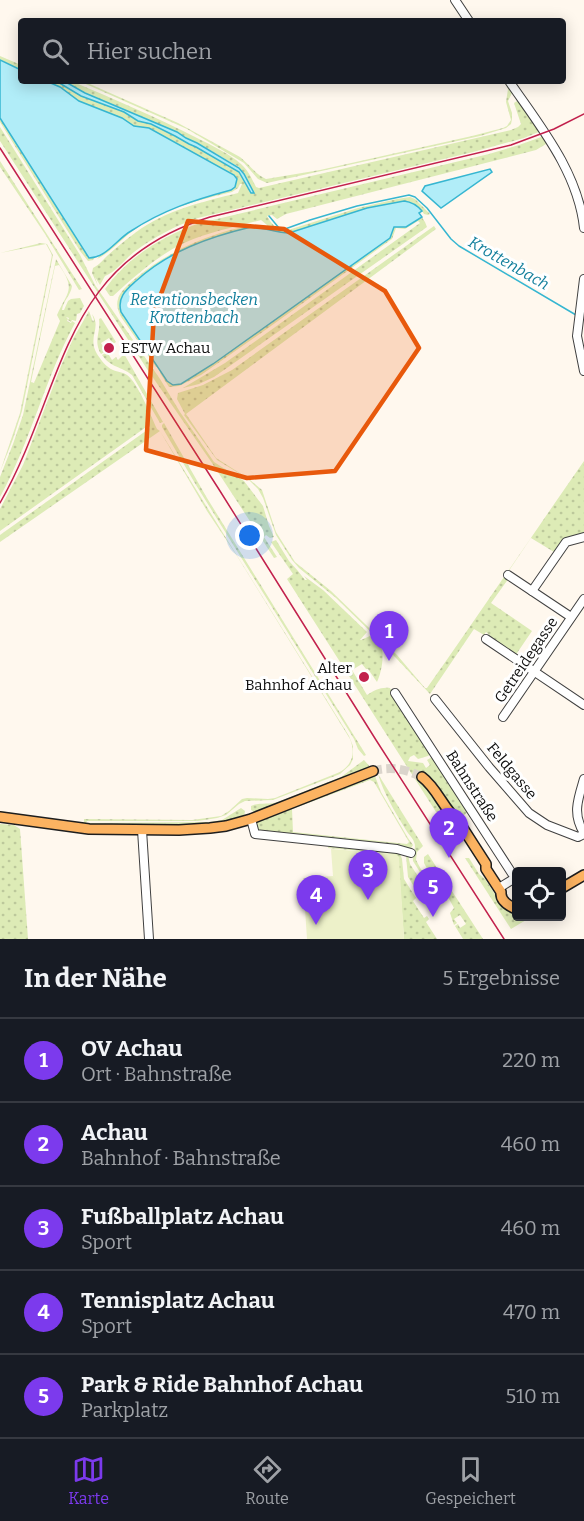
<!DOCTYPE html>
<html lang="de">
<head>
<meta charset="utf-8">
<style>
  body { margin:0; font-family:Bitter,serif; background:#242831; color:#f1f3f6 }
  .controls { position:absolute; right:18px; bottom:18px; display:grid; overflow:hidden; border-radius:6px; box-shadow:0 3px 15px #0003 }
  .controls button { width:54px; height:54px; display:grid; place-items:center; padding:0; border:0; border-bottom:2px solid #363941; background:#171b24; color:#f1f3f6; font:30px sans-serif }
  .you { position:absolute; left:250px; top:536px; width:21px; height:21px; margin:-15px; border:4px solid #fff; border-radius:50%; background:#1a73e8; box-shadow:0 0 0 9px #1a73e833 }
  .badge { display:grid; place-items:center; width:39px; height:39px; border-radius:50%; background:#7c3aed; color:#fff; font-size:20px; font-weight:700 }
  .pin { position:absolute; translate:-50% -50px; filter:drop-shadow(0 2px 3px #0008) }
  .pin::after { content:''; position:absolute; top:32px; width:21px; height:18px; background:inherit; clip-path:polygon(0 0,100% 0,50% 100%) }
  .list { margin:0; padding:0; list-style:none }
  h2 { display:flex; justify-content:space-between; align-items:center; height:78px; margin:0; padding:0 24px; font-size:26px }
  h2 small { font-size:20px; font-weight:400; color:#9ea1a6 }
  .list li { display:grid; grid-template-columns:39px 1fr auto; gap:18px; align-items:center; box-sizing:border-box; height:84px; padding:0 24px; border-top:2px solid #363941 }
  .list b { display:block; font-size:22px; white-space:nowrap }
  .list p { margin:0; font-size:20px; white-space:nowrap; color:#9ea1a6 }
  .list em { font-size:20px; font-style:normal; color:#9ea1a6 }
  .icon { flex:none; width:33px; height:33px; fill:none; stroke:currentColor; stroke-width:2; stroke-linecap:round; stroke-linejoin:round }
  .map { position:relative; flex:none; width:584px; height:939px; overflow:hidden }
  .search { position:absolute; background:#171b24; box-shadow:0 3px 15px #0003; left:18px; right:18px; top:18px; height:66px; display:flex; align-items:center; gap:15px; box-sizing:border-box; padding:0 21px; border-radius:6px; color:#9ea1a6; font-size:22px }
  .sheet { height:498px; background:#171b24 }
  nav { display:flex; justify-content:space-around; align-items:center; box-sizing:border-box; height:84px; border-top:2px solid #363941; background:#171b24; font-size:16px; color:#9ea1a6 }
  nav a { display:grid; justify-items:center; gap:3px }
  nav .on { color:#7c3aed }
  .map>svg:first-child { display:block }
  .grass { fill:url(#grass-dots); fill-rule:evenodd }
  .pitch { fill:#edf1c9 }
  .water { fill:#b1edf8; stroke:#36b6d1; stroke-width:1.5 }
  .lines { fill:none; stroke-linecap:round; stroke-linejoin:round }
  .stream { stroke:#36b6d1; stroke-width:1.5 }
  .major-tunnel { stroke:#dbd5cc; stroke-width:9; stroke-dasharray:9 4.5; stroke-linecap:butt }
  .minor-casing { stroke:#404040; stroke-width:10 }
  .major-casing { stroke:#1e1e1e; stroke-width:12 }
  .minor { stroke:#fff; stroke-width:8 }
  .major { stroke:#fcb361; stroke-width:9 }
  .rail { stroke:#c2214d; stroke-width:1.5 }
  .marked { fill:#e8590c; fill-opacity:0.2; stroke:#e8590c; stroke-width:4.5; stroke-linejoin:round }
  .poi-dot { fill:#c2214d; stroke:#fff; stroke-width:2 }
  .labels { text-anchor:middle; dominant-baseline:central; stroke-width:6; stroke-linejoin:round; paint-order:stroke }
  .poi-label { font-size:15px; fill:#0d0d0d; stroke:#fff; text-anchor:start }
  .street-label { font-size:15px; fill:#0d0d0d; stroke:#fff }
  .water-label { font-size:16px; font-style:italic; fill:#137f9c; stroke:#fff }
</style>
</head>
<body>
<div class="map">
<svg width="584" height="939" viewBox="0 0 584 939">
  <defs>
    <pattern id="grass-dots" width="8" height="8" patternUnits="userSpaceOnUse" patternTransform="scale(1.5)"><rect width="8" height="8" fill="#ddebb6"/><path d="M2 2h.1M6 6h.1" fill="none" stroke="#bcc89b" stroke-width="1.8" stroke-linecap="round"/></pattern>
  </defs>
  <rect width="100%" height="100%" fill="#fff8ee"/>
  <g class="grass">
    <path d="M 0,56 L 21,65 L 21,81 L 56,81 L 81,96 L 124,112 L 138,121 L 151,124 L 175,136 L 189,144 L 196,147 L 239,172 L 251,193 L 253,192 L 244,174 L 239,167 L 206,148 L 186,138 L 177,132 L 85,93 L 64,81 L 71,81 C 114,99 156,117 197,138 C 211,145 230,154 241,164 C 248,170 252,179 256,187 L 259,188 L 511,130 L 518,127 L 521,124 L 514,103 L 517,101 L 521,103 L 541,131 L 524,138 L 473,152 L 198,218 C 175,226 154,237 134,252 C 125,259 116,272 105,276 L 100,285 L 95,277 L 98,286 L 92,273 L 93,268 C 99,265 102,261 107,256 C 116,248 125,240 135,233 C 166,210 202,202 238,193 L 242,184 L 240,184 L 238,188 L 232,192 C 199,200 166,208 138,227 C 124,236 113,251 97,259 L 102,253 L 100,251 L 93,260 L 88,261 L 80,251 L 0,122 Z"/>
    <path d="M 79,81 L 83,81 L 178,123 L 240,157 C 249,164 255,174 266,179 L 320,170 L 472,136 L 503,128 L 507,126 L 511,120 L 506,102 L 508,89 L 504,81 L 506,81 L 513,91 L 508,101 L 512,113 L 512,119 L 511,124 L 506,128 L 480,136 L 267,183 L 258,179 L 244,163 L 187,129 Z"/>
    <path d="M 0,127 L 80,255 L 95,285 L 160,379 L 180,412 L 214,462 L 244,481 L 263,506 L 269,526 L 274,537 L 270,538 L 266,535 L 264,537 L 277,557 L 274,558 L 212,463 L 147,369 L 0,141 Z"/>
    <path d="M 544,136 L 546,140 L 546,144 L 536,150 L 286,214 L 277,219 L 272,215 L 267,216 C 271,223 276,230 285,231 L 358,208 L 397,199 L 410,197 L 415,199 L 430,214 L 428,215 L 424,214 L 422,211 L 419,213 L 425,222 L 427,227 L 214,377 L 199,384 L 183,388 L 225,363 L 420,223 L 418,221 L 405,229 L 396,228 L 392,239 L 271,326 L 201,375 L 179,386 L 169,387 L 160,373 L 162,369 L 160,367 L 156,367 L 121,317 C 118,311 116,305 118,299 C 120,291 129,284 136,278 C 164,255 195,240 230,230 C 243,227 254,224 267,226 L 267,225 L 261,220 C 235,227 209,232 184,243 C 157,256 135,276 113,296 L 110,296 L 107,292 L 108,293 L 105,289 C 129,256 163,236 200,223 L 489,154 L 519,145 Z"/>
    <path d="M 0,161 L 82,289 L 79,290 L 45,234 L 0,167 Z"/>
    <path d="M 434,226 L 436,229 L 186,414 L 216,458 L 249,479 L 262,490 L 276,532 L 295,562 L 331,591 L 397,655 L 425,688 L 427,688 C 480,613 531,537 584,461 L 584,535 L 561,541 L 554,552 L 531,538 L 506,575 L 509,578 L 491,603 L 532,631 L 515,656 L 505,649 L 486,632 L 484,635 L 474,629 L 430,694 L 379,640 L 336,598 L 299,568 L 292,560 L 276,535 L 263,498 L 258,489 L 247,478 L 217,460 L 184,415 L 185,414 L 177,399 L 178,393 L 203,385 L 232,370 Z"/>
    <path d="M 41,243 L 47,244 L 53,255 L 22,411 L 13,439 L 0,472 L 20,413 L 52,255 L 46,244 L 0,253 Z"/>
    <path d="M 56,259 L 72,286 C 71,295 63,301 62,310 L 64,310 L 68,301 L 71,299 L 80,298 L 84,306 L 80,313 L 77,314 L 76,321 L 72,320 L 71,322 L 68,320 L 69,318 L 66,317 L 68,319 L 67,321 L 71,323 L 72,321 L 75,323 C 45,378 31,441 0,497 L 0,477 L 13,444 L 23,415 ZM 55,266 L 59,265 C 76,290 68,291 57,315 L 60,321 L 34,383 L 31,382 Z"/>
    <path d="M 89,311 L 93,322 L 94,320 L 92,314 C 102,328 87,337 97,354 C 101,360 106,367 113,370 C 118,372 123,372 127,375 C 138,383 151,416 157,429 L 160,431 L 205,504 L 349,736 L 353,746 L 353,759 L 350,765 L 340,774 L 273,800 L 245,801 L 239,804 L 226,815 L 217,818 L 198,821 L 87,821 L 86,823 L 210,822 L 222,820 L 241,808 L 245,811 L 244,817 L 209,826 L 85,826 L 0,813 L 0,811 L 80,823 L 84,822 L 84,819 L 192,820 L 221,816 L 229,811 L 242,799 L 247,798 L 268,799 L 275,798 L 340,772 C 354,763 355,752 350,739 L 237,556 L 207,511 L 160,431 L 0,542 L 0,535 L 150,428 L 149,425 L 0,531 L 0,509 L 23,465 L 61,366 L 73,339 Z"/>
    <path d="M 101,318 L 116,342 L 113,344 L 109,338 L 101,343 L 106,351 L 101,354 C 93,340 101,333 99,319 Z"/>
    <path d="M 107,352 L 112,360 L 116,357 L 118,360 L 122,356 L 121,354 L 123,352 L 163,422 L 160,423 L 132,375 C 121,366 111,368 102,355 Z"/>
    <path d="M 164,423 L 207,498 L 366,755 L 364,756 L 358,749 L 354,739 L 196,485 L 162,427 L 162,425 Z"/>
    <path d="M 276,540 L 289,561 L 298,571 L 305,580 L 307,580 L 304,576 L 323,590 L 367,632 L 360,640 L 361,640 L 370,636 C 374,639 379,643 381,647 C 385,655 381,674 377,682 L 368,669 L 366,669 L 362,664 L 352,670 L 367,695 C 375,690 380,687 390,688 L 395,697 L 394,699 L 399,706 L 401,706 L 413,727 L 415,727 L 422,739 L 421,741 L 426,748 L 428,748 L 431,753 L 428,756 L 418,759 L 414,755 L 410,757 L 408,761 L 423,763 L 426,768 L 430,765 L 427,760 L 432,757 L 436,760 L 435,762 L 440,769 L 442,769 L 449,781 L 448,783 L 453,790 L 455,790 L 455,793 L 460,801 L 462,801 L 469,811 L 463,816 L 465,819 L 459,819 L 436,783 L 427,774 L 424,774 L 430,791 L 446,815 L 445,826 L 287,579 L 293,574 L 271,542 Z"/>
    <path d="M 364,760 L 372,769 L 260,813 L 254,812 L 251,810 L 251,806 C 259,802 269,805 278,802 L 341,777 Z"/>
    <path d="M 378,774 L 423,846 L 417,852 L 416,860 L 438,901 L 413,861 C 412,854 417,848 414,842 C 413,838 408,834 406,830 C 395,812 384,794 378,774 Z"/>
    <path d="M 375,776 L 381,792 L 408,838 L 413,845 L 410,850 L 257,830 L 256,826 L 258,820 ZM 370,780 L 374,782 L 409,842 L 407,844 L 293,832 L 292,809 Z"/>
    <path d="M 0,824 L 14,825 L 20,829 L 28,939 L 0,939 Z"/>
    <path d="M 329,845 L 396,852 L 400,853 L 402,859 L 404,879 L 416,898 L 413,901 L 424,918 L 427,916 L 429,919 L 426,922 L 437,939 L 404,939 L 398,857 L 394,854 L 328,848 Z"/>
    <path d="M 428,854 L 483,939 L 463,939 L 455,926 L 458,924 L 460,928 L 466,924 L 460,915 L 454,919 L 457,923 L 454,925 L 450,913 L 454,908 L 448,897 L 443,899 L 424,863 L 424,857 Z"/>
    <path d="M 408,855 L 410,864 L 436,904 L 436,906 L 431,909 L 428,908 L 432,905 L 424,894 L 420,896 L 408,877 L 406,856 Z"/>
    <path d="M 465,858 L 469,858 L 479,874 L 485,879 L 500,902 L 516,913 L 516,916 L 531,917 L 511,929 Z"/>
  </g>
  <path class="pitch" d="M 331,849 L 395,854 L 399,857 L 404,939 L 307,939 L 303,878 L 333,876 Z"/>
  <g class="water">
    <path d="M 0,60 L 21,70 L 21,81 L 46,81 L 60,87 L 79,101 L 122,118 L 134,126 L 149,128 L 234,175 L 237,179 L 235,187 L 231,190 C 194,200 163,210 131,231 C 117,239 106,258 89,258 L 0,118 Z"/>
    <path d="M 56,81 L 64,81 L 85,93 L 177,132 L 186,138 L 197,143 L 239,168 L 244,174 L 254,193 L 251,193 L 239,172 L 196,147 L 189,144 L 175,136 L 151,124 L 138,121 L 124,112 L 81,96 Z"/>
    <path d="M 490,169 L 492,172 L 441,208 L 422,191 L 425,186 Z"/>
    <path d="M 404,201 C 412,202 417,205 422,211 L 419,213 L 422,217 L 406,227 L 394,227 L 390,238 L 213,364 L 181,384 L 173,385 L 167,381 L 121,312 C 117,297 126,290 136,281 C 169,251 209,237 251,227 C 264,227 276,233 289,233 L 367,208 Z"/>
  </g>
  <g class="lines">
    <path class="stream" d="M 269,216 L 279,228 L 285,229 L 310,220 L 357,206 L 409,195 L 415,197 L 427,208 L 451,239 L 459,246 L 576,315"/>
    <path class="major-tunnel" d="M 373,771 C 390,766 406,769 422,777"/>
    <defs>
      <g id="minor">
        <path d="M 455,0 L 469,21"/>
        <path d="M 509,81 C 540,126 578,172 584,228"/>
        <path d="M 584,279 L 577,336 L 584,371"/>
        <path d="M 508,575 L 571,617"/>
        <path d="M 532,591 L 566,542 L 584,537"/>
        <path d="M 486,639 L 584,705"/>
        <path d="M 395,693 L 515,878 L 499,888"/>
        <path d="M 435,699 L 489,767 L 529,813 L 547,825 L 578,837 L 584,834"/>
        <path d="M 503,717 L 584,599"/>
        <path d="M 584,779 C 578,799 572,814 584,833"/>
        <path d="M 251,819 L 255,834 L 397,849 L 411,853"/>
        <path d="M 142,830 L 149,939"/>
      </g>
      <g id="major">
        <path d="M 422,777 C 438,789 443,809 459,822 L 486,864 L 486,869 L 501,892 C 500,901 509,906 516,909"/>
        <path d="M 0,817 L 89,829 L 179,830 L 210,828 L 226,826 L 251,819 L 373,771"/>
        <path d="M 562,888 L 584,875"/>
      </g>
    </defs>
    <use href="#minor" class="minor-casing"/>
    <use href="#major" class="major-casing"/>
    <use href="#minor" class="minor"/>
    <use href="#major" class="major"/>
    <g class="rail">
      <path d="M 0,148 L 220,491 L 376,740 L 504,939"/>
      <path d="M 0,503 C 66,387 59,264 210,217 L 511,145 L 554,129 L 584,114"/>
    </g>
  </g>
  <path class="marked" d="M 188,221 L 284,229 L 385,291 L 419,348 L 335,471 L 247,478 L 146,450 L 154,313 Z"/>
  <g class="poi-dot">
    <circle cx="109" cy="348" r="6"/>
    <circle cx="364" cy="677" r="6"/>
  </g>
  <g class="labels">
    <g class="poi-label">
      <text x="121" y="348">ESTW Achau</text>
      <text x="352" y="668" text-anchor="end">Alter<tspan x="352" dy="17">Bahnhof Achau</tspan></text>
    </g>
    <g class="street-label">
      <text transform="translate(526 660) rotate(-56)">Getreidegasse</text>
      <text transform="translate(512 771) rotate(50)">Feldgasse</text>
      <text transform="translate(472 786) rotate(57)">Bahnstraße</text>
    </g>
    <g class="water-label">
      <text transform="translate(509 263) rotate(30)">Krottenbach</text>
      <text x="194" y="299">Retentionsbecken<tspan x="194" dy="18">Krottenbach</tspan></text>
    </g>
  </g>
</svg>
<div class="controls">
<button><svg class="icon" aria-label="locate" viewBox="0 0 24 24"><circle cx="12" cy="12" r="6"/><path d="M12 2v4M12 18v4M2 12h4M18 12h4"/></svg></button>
</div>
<div class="you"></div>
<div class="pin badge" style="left:389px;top:661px">1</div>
<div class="pin badge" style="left:449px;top:858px">2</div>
<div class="pin badge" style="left:368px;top:900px">3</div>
<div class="pin badge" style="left:316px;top:925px">4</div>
<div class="pin badge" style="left:433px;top:917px">5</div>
<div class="search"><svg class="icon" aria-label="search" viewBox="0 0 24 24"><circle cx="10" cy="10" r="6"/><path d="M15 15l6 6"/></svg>Hier suchen</div>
</div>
<section class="sheet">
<h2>In der Nähe<small>5 Ergebnisse</small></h2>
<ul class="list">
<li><span class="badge">1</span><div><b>OV Achau</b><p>Ort · Bahnstraße</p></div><em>220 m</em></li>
<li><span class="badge">2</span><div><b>Achau</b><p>Bahnhof · Bahnstraße</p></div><em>460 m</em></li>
<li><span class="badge">3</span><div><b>Fußballplatz Achau</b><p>Sport</p></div><em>460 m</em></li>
<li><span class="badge">4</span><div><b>Tennisplatz Achau</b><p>Sport</p></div><em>470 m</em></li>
<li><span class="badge">5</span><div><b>Park &amp; Ride Bahnhof Achau</b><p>Parkplatz</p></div><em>510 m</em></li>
</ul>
</section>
<nav>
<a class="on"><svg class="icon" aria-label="map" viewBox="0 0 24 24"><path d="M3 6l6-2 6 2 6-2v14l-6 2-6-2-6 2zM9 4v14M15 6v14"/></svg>Karte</a>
<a><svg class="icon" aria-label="directions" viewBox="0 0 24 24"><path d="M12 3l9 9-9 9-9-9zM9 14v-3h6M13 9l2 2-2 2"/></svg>Route</a>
<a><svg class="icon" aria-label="saved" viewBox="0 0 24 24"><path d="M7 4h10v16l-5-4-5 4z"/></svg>Gespeichert</a>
</nav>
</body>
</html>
